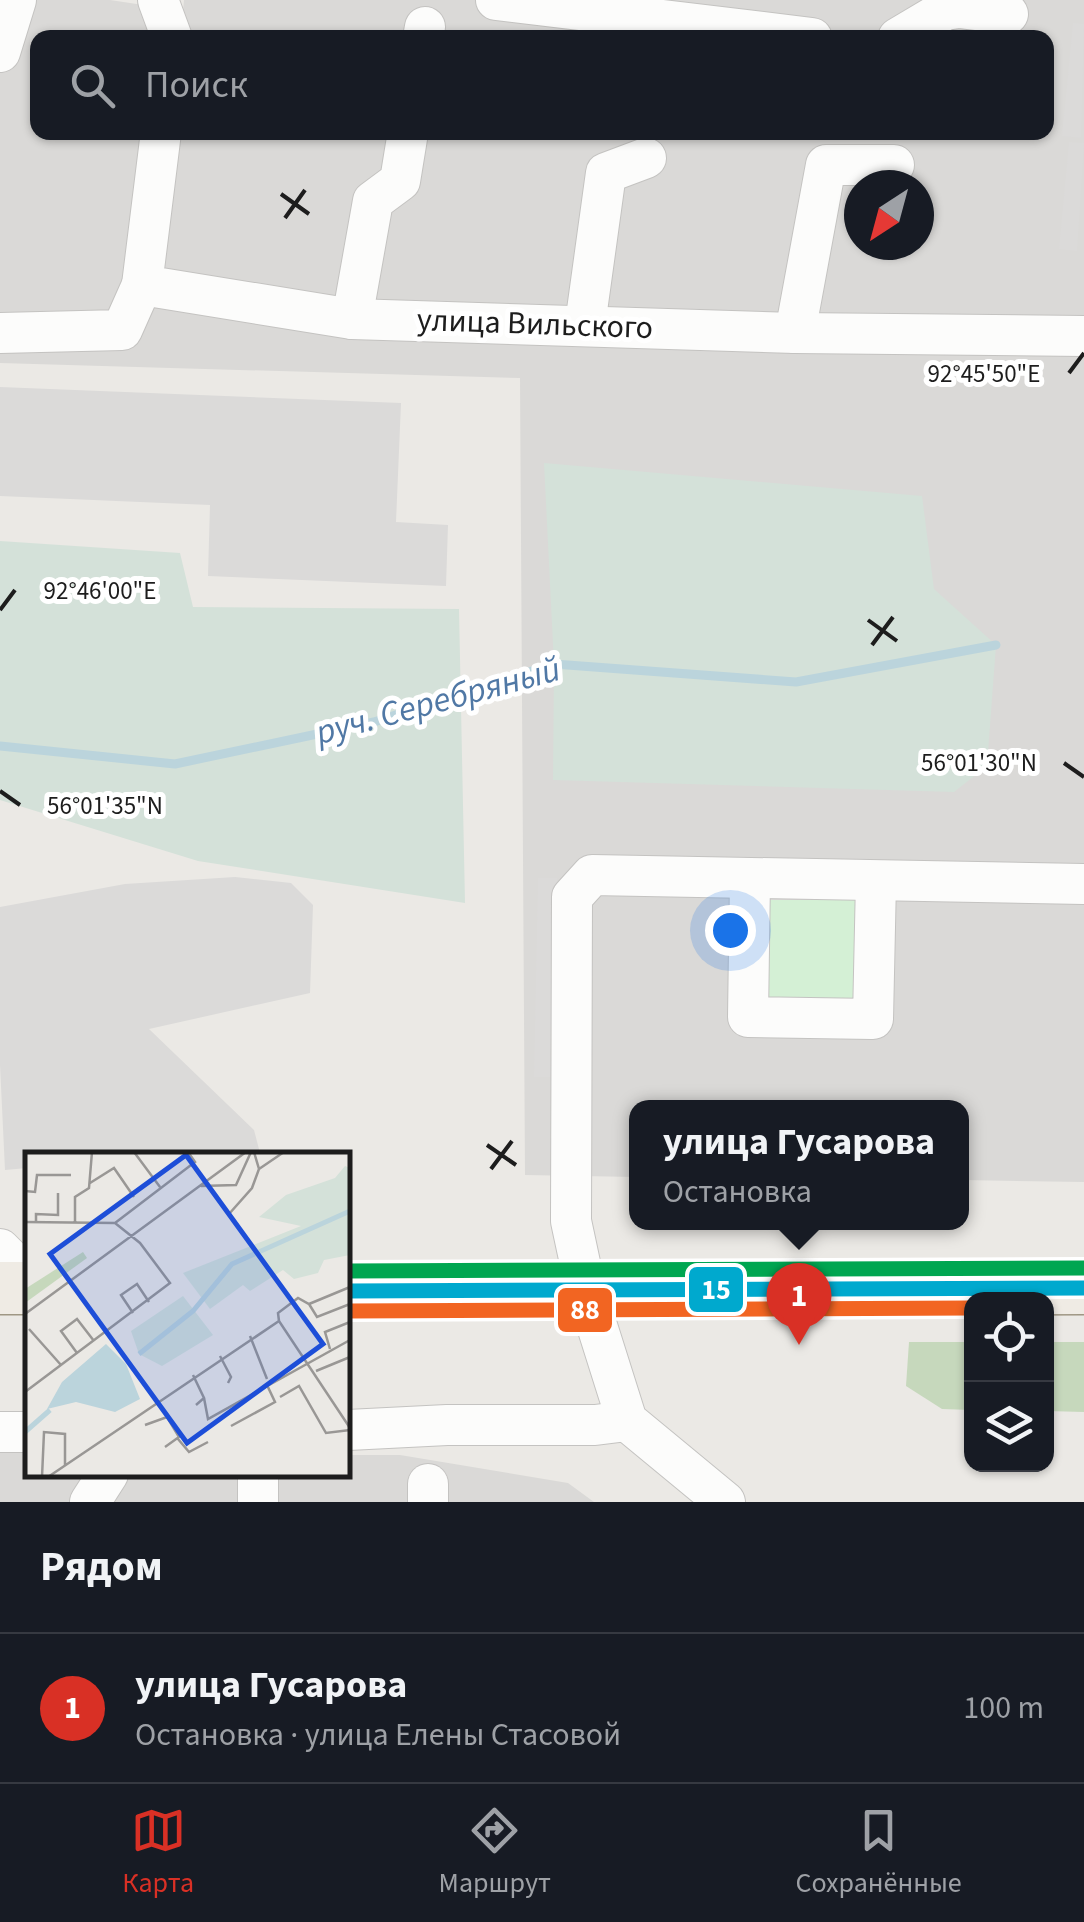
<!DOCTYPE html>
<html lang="ru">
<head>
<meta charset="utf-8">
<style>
  body { margin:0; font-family:"Source Sans 3",sans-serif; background:#242831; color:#f1f3f6 }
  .controls { position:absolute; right:30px; bottom:30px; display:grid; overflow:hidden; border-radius:20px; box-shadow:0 2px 8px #0004 }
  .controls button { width:90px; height:90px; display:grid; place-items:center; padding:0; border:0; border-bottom:2px solid #363941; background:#171b24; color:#f1f3f6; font:50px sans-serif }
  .compass { position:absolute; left:844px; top:170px; width:90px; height:90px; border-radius:50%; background:#171b24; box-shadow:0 2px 8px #0004; rotate:216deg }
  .you { position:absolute; left:730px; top:930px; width:35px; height:35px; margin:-25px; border:8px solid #fff; border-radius:50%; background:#1a73e8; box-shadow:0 0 0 15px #1a73e833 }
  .badge { display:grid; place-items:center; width:65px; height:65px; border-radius:50%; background:#d93025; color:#fff; font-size:32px; font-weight:700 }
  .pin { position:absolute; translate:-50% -82px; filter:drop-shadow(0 2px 5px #0008) }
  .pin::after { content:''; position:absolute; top:52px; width:35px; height:30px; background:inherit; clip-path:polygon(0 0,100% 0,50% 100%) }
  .popup { position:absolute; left:629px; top:1100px; width:340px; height:130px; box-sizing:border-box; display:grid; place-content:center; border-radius:20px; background:#171b24; filter:drop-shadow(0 2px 8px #0005); font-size:32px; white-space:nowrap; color:#9ea1a6 }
  .popup b { font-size:38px; color:#f1f3f6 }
  .popup::after { content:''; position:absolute; left:50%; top:100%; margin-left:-20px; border:20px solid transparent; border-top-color:#171b24 }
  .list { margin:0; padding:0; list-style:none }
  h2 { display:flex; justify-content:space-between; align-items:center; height:130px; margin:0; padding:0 40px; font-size:42px }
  h2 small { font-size:32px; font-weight:400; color:#9ea1a6 }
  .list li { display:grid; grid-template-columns:65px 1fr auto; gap:30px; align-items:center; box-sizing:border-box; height:150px; padding:0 40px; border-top:2px solid #363941 }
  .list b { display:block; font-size:38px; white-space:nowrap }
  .list p { margin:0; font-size:32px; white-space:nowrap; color:#9ea1a6 }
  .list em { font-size:32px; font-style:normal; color:#9ea1a6 }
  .icon { flex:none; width:55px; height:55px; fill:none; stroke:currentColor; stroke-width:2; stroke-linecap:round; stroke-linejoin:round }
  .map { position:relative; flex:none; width:1084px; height:1502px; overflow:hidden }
  .search { position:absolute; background:#171b24; box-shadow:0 2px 8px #0004; left:30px; right:30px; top:30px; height:110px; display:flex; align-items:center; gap:25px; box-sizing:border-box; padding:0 35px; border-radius:20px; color:#9ea1a6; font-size:38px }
  .sheet { height:280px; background:#171b24 }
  nav { display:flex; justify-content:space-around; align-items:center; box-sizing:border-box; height:140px; border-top:2px solid #363941; background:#171b24; font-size:28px; color:#9ea1a6 }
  nav a { display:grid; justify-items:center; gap:5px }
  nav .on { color:#d93025 }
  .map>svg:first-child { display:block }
  .residential { fill:#dad9d7; fill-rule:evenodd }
  .forest { fill:#c6d8bc }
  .wetland { fill:#d4e1d9 }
  .park { fill:#d4f0d5 }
  .parking { fill:#dbdad9 }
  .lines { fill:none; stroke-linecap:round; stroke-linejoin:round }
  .stream { stroke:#bbd4dc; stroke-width:9 }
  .minor-casing { stroke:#c4c3c1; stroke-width:42 }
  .major-casing { stroke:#9f9784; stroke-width:55 }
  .minor { stroke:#fcfcfb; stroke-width:40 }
  .major { stroke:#efebe4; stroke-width:52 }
  .bus-1-casing { stroke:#fff; stroke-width:22 }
  .bus-2-casing { stroke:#fff; stroke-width:22 }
  .bus-3-casing { stroke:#fff; stroke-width:22 }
  .bus-1 { stroke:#00a9ce; stroke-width:15 }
  .bus-2 { stroke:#f26522; stroke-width:15 }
  .bus-3 { stroke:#00a651; stroke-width:15 }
  .ticks { fill:none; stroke:#1d1d1d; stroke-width:4 }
  .labels { text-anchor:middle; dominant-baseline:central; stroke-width:10; stroke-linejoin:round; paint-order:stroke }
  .street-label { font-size:32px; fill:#1d1d1d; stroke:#fff }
  .water-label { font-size:35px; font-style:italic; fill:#5078a5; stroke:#fff }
  .inset-river { fill:none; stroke:#bbd4dc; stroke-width:5 }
  .inset-road { fill:none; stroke:#999795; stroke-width:2.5 }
  .view { fill:#1d4ed8; fill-opacity:0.15; stroke:#1d4ed8; stroke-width:5 }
  .inset-edge { fill:none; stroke:#1d1d1d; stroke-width:5 }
  .ticks-label { font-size:25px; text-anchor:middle; fill:#1d1d1d; stroke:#fff; stroke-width:10; stroke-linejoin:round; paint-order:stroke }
  .line-badge { stroke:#fff; stroke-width:4 }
  .badge-label { font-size:28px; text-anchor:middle; font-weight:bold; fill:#fff }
</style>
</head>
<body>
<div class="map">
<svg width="1084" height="1502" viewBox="0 0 1084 1502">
  <rect width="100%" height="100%" fill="#ebe9e5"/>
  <g class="residential">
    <path d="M 0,0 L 110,0 L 183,11 L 184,0 L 1084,0 L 1084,1182 L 962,1180 L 962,1108 L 636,1108 L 636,1177 L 525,1175 L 520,378 L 0,363 ZM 38,38 L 1046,38 L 1046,132 L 38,132 ZM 859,185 L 919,185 L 919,245 L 859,245 Z"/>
    <path d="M 0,1452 L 27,1452 L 28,1474 L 348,1474 L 348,1455 L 400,1455 L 568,1483 L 594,1502 L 0,1502 Z"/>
  </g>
  <g class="forest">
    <path d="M 909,1342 L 971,1342 L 971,1410 L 942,1409 L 906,1386 Z"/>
    <path d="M 1047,1342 L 1084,1342 L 1084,1412 L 1047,1411 Z"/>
  </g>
  <g class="wetland">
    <path d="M 544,463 L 922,496 L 934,589 L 996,645 L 987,766 L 954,792 L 553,780 L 554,664 Z"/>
    <path d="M 0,541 L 180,553 L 193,607 L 459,609 L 465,903 L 198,861 L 0,800 Z"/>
  </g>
  <path class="park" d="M 767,900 L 856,900 L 856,1007 L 768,1006 Z"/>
  <g class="parking">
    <path d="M 1073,23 L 1084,24 L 1081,138 L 1062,136 Z"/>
    <path d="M 1069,142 L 1084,143 L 1077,251 L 1059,249 Z"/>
    <path d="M 0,387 L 401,403 L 396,522 L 448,525 L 446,586 L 208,576 L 210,505 L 0,496 Z"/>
    <path d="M 235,877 L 291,883 L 313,905 L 310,993 L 149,1029 L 254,1130 L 260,1153 L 28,1154 L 27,1168 L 5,1170 L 0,1065 L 0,907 L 125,884 Z"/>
    <path d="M 538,878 L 557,878 L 553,1077 L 534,1077 Z"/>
  </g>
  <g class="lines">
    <path class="stream" d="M 0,746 L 175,764 L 374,722 L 554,664 L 796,682 L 996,645"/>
    <defs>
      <g id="minor">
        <path d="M 158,0 L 172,38"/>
        <path d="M 496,0 L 812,38"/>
        <path d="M 423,38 L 425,27"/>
        <path d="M 898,38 L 945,10 L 959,8 L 1008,14"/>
        <path d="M 0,52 L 16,0"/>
        <path d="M 161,132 L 142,285 L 352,319 L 795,333 L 1084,336"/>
        <path d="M 352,319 L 373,201 L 400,181 L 408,132"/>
        <path d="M 585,325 L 606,173 L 646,158"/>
        <path d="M 0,333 L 122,330 L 142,285"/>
        <path d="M 795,333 L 826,165 L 894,165"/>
        <path d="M 750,879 L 748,1017 L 873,1019 L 876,881"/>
        <path d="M 0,1249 L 28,1277"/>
        <path d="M 348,1430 L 447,1425 L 595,1425 L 627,1421"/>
        <path d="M 0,1432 L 28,1432"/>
        <path d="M 258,1474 L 258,1502"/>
        <path d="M 90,1502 L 108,1474"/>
        <path d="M 428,1502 L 428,1484"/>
        <path d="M 725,1502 L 627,1421 L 586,1291 L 571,1221 L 572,897 L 592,875 L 1084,884"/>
      </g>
      <g id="major">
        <path d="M 0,1288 L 28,1288"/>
        <path d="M 348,1291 L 1084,1288"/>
      </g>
    </defs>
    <use href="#minor" class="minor-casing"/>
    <use href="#major" class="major-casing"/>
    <use href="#minor" class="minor"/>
    <use href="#major" class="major"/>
    <defs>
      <path id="bus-1" d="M 348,1291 L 1084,1288"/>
      <path id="bus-2" d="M 348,1311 L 972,1308"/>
      <path id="bus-3" d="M 348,1271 L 1084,1268"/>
    </defs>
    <use href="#bus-1" class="bus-1-casing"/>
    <use href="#bus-2" class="bus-2-casing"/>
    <use href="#bus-3" class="bus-3-casing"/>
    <use href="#bus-1" class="bus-1"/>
    <use href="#bus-2" class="bus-2"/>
    <use href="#bus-3" class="bus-3"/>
  </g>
  <path class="ticks" d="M 281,194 L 309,214M 285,218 L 305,190M 1069,373 L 1084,353M 0,610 L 15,590M 868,620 L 897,641M 872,645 L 893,617M 1064,763 L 1084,777M 0,791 L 20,805M 487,1145 L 516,1165M 491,1169 L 512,1141"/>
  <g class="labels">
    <g class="street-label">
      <text transform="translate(535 324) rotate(2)">улица Вильского</text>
    </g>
    <g class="water-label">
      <text transform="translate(438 701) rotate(-15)">руч. Серебряный</text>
    </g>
  </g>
  <g transform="translate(25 1152)">
    <rect width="325" height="325" fill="#ebe9e5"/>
    <path d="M 58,100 L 62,106 L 0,151 L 0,137 Z" fill="#c6d8bc"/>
    <path d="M 320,14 L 325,16 L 325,103 L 299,108 L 293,121 L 269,127 L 258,118 L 225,139 L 218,133 L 185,157 L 158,121 L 276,74 L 234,65 L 261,43 L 310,26 ZM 158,144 L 188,183 L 137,214 L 114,202 L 106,179 Z" fill="#d4e1d9"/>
    <path d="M 81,192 L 101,212 L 115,247 L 90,260 L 51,250 L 22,257 L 37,230 Z" fill="#bbd4dc"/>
    <path class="inset-river" d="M 114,202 L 168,159 L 207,112 L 325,59M 0,280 L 25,258"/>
    <path class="inset-road" d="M 109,0 L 135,35M 234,17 L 259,0M 65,31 L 89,16 L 109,45M 176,34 L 211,33 L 226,0M 0,39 L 10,40 L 12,23 L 46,23M 204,62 L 227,36 L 234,17 L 229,0M 0,70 L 90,71 L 115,91 L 145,131 L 0,240M 11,70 L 11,62 L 33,63 L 33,41M 50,70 L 50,45 L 64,36 L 67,0M 90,71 L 170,10 L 163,0M 284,152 L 292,165 L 325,152M 108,161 L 96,143 L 112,132 L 124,150M 0,162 L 221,0M 254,169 L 253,161 L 273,146 L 284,152 L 325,135M 4,177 L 36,213M 225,184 L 242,227M 305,197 L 300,180 L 325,170M 52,201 L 36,179 L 52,167 L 69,189M 195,204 L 206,225 L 203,231M 291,219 L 325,205M 168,223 L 179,246 L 171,253M 255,245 L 274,234 L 301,281 L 325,278M 179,246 L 183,267 L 325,188M 120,273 L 142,265 L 154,285 L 140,295M 206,274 L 250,250 L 242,233M 153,287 L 164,300 L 183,290M 17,325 L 19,280 L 40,282 L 40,314M 23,325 L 254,169 L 325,276"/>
    <path class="view" d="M 161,3 L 298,192 L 162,291 L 25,102 Z"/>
    <rect width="325" height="325" class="inset-edge"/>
  </g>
  <g class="ticks-label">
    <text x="984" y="382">92°45'50"E</text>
    <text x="100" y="599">92°46'00"E</text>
    <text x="979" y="771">56°01'30"N</text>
    <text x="105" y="814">56°01'35"N</text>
  </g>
  <g class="line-badge">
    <rect x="687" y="1265" width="58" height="49" rx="10" fill="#00a9ce"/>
    <rect x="556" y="1286" width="58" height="48" rx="10" fill="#f26522"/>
  </g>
  <g class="badge-label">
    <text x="716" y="1299">15</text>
    <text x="585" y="1319">88</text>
  </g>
</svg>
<div class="controls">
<button><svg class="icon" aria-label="locate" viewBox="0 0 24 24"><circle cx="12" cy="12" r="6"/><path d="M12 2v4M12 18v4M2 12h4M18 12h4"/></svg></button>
<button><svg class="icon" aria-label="layers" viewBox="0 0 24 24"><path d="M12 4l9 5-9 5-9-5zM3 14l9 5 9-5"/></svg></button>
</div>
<svg class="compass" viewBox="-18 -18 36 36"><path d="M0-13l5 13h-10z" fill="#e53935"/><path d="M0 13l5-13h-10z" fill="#9ea1a6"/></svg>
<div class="you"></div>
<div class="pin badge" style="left:799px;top:1345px">1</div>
<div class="popup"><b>улица Гусарова</b>Остановка</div>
<div class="search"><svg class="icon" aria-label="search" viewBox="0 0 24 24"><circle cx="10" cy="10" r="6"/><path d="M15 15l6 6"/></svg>Поиск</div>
</div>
<section class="sheet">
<h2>Рядом<small></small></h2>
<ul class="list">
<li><span class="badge">1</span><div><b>улица Гусарова</b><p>Остановка · улица Елены Стасовой</p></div><em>100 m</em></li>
</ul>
</section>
<nav>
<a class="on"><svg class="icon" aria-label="map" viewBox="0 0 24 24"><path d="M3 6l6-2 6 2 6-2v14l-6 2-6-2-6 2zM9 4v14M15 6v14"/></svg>Карта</a>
<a><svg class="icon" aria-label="directions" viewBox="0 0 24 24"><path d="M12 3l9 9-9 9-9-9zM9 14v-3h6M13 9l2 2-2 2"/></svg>Маршрут</a>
<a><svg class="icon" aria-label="saved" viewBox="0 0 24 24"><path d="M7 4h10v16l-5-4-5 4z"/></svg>Сохранённые</a>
</nav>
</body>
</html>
